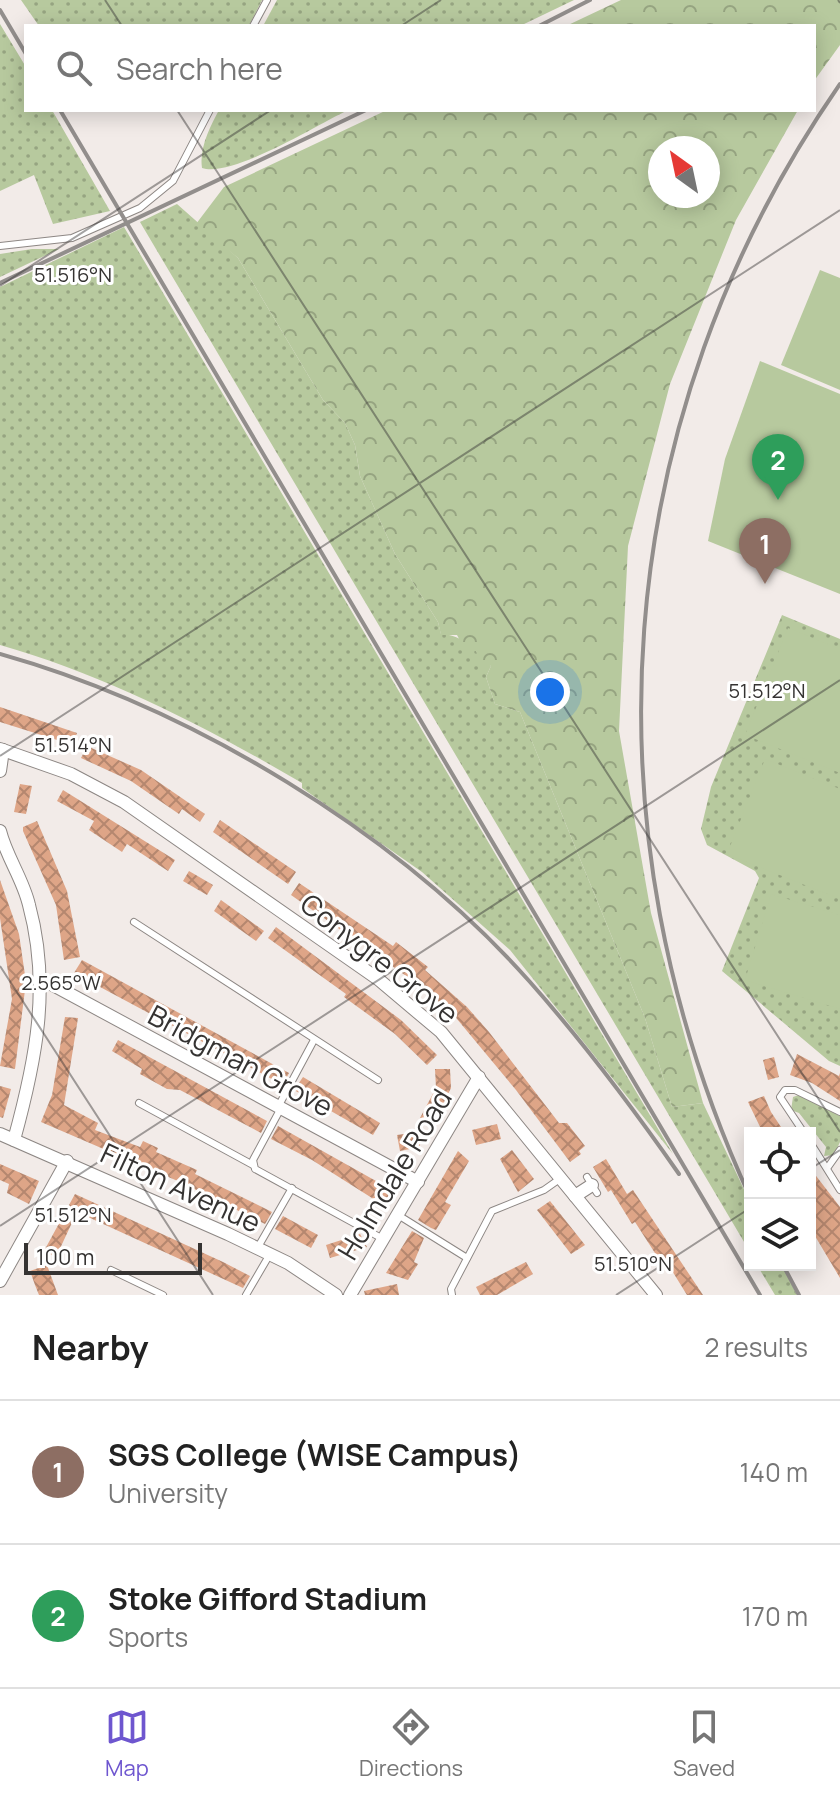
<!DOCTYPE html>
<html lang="en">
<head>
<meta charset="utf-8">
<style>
  body { margin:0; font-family:Manrope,sans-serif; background:#f2f2f2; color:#222 }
  .controls { position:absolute; right:24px; bottom:24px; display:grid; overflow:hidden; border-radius:0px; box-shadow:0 4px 20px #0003 }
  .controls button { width:72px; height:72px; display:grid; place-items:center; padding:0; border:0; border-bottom:2px solid #e0e0e0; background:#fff; color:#222; font:40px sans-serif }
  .compass { position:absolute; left:648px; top:136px; width:72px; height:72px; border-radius:50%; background:#fff; box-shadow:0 4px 20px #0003; rotate:327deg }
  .scale { position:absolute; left:24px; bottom:20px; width:178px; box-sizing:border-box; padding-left:8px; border:4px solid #353332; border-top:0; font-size:22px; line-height:28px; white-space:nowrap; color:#353332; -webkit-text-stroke:6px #fff; paint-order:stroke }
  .you { position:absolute; left:550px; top:692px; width:28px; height:28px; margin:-20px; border:6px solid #fff; border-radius:50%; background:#1a73e8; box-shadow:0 0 0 12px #1a73e833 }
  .badge { display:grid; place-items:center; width:52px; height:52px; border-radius:50%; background:#6e56cf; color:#fff; font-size:26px; font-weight:700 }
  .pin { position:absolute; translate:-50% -66px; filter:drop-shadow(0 2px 4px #0008) }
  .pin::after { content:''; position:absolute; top:42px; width:28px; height:24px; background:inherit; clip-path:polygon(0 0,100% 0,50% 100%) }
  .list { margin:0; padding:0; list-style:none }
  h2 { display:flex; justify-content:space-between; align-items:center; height:104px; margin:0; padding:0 32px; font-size:34px }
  h2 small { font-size:26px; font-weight:400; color:#767676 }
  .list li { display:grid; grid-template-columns:52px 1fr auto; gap:24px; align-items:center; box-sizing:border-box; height:144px; padding:0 32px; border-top:2px solid #e0e0e0 }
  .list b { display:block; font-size:30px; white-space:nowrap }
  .list p { margin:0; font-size:26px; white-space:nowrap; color:#767676 }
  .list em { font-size:26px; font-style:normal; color:#767676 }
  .icon { flex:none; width:44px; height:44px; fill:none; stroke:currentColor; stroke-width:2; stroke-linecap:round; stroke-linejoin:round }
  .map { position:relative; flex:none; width:840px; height:1295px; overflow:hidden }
  .search { position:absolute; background:#fff; box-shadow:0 4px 20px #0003; left:24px; right:24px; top:24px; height:88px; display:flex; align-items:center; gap:20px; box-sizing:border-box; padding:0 28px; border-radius:0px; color:#767676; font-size:30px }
  .sheet { height:392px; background:#fff }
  nav { display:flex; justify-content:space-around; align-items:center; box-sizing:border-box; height:112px; border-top:2px solid #e0e0e0; background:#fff; font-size:22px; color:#767676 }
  nav a { display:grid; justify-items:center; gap:4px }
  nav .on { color:#6e56cf }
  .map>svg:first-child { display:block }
  .green { fill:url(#green-dots) }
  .forest { fill:url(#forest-crowns); fill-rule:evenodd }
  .pitch { fill:#b7c99e }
  .building { fill:url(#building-cross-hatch) }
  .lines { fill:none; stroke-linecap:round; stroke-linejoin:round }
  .lane-casing { stroke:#8d8784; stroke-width:8 }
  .street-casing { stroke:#8d8784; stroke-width:14 }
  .lane { stroke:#fff; stroke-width:6 }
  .street { stroke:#fff; stroke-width:12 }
  .rail { stroke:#928e8c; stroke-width:4 }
  .ticks { fill:none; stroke:#353332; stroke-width:2; stroke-opacity:0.45 }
  .labels { text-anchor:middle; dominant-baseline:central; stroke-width:6; stroke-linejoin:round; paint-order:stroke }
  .street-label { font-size:28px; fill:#353332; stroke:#fff }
  .ticks-label { font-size:20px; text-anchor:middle; fill:#353332; stroke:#fff; stroke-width:6; stroke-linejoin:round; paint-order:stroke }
</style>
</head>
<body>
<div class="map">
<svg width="840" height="1295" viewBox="0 0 840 1295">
  <defs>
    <pattern id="green-dots" width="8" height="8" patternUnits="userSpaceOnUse" patternTransform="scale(2)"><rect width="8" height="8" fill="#b7c99e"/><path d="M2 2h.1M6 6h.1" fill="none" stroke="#96a481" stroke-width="1.8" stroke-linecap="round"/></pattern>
    <pattern id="forest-crowns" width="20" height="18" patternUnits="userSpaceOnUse" patternTransform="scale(2)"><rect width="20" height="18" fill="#b7c99e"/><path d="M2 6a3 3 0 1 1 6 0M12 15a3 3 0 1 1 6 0" fill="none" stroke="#96a481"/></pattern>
    <pattern id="building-cross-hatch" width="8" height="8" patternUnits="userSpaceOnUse" patternTransform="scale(2)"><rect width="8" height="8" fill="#dea587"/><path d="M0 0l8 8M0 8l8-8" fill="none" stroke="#b5876f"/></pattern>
  </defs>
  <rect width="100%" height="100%" fill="#f2ebe8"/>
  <g class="green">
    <path d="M 21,0 L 262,0 L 249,26 L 39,26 Z"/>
    <path d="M 277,0 L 574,0 L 520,26 L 263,26 Z"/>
    <path d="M 0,24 L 26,67 L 26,110 L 52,110 L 110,211 L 53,224 L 34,175 L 0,191 Z"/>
    <path d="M 219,110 L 348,110 C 317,125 232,178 202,168 C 199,148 210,127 219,110 Z"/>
    <path d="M 177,204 L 238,258 L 323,400 L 345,423 L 355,445 L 360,476 L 395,554 L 438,622 L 441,634 C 464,635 475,650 491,666 L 486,677 L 495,704 L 520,712 L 645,1018 L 672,1107 L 703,1103 L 750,1202 L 750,1252 L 140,222 Z"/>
    <path d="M 124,227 L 673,1154 L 510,950 L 422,872 L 302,788 L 302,783 C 206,727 106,675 0,645 L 0,287 Z"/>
    <path d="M 32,249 L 59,249 L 0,277 L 0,254 Z"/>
    <path d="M 782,615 L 840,639 L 840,1066 L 829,1061 L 722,971 L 759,878 L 755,871 L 707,845 L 701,829 L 711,787 Z"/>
    <path d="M 799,1095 L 840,1116 L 840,1142 L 834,1155 L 824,1156 L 826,1147 L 799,1113 L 791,1110 L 793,1097 Z"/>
    <path d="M 757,1265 L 782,1265 L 797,1295 L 775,1295 Z"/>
  </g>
  <g class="forest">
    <path d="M 621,0 L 840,0 L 840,45 L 814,81 L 814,26 L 566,26 Z"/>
    <path d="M 387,110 L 798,110 L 736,220 L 670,384 L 628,546 L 619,731 L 651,913 L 703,1103 L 672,1107 L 645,1018 L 520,712 L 495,704 L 486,677 L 491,666 L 479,661 L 476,651 L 466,652 L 457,635 L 441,635 L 438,622 L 395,554 L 360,476 L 355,445 L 345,423 L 323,400 L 238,258 L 196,224 L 224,187 ZM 660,148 L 708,148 L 708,196 L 660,196 Z"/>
  </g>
  <g class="pitch">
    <path d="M 820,270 L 840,278 L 840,390 L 781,365 Z"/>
    <path d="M 760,361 L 840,394 L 840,594 L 708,541 L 725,459 Z"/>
    <path d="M 788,628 L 840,649 L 840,773 L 745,735 Z"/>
    <path d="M 765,759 L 840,789 L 840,899 L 727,854 Z"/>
    <path d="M 771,894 L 840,915 L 840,1009 L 745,980 Z"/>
  </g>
  <g class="building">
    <path d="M 0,707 L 77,733 L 73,745 L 0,722 Z"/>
    <path d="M 87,746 L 141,770 L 205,814 L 200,822 L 182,809 L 179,814 L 131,781 L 81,758 Z"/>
    <path d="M 20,784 L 32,786 L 26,814 L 14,812 Z"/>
    <path d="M 63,790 L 175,860 L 168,871 L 127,844 L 122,852 L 89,830 L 94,821 L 57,801 Z"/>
    <path d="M 220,820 L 296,872 L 288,884 L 213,832 Z"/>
    <path d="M 37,821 L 67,891 L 80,957 L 64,960 L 56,905 L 23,831 L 23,827 Z"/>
    <path d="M 189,871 L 213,885 L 207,895 L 183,881 Z"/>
    <path d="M 0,880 L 19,934 L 26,982 L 15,1069 L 0,1066 L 12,999 L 0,918 Z"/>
    <path d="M 299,883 L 393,946 L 396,942 L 428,967 L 425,970 L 467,1007 L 489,1032 L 559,1123 L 567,1123 L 585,1146 L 579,1151 L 581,1154 L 570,1162 L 516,1090 L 452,1013 L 419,985 L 291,895 Z"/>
    <path d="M 221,900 L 264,931 L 256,941 L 214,911 Z"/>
    <path d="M 276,927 L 401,1020 L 437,1055 L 427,1065 L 395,1034 L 344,997 L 346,994 L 268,938 Z"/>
    <path d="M 82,960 L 289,1073 L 283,1085 L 74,973 Z"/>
    <path d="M 65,1017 L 78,1018 L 64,1105 L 98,1123 L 95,1130 L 140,1147 L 143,1141 L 158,1148 L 156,1152 L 197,1170 L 195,1174 L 272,1212 L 265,1224 L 180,1182 L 41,1122 L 52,1095 Z"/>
    <path d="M 118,1040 L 267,1121 L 261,1133 L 180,1090 L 167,1089 L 140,1074 L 142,1069 L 112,1051 Z"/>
    <path d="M 797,1054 L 839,1076 L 840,1073 L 840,1101 L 812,1083 L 790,1075 Z"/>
    <path d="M 774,1057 L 779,1077 L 768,1080 L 763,1060 Z"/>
    <path d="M 435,1069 L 450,1069 L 451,1088 L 433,1124 L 420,1118 L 436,1088 Z"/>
    <path d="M 303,1077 L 380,1123 L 373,1135 L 294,1090 Z"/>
    <path d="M 0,1086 L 11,1089 L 3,1118 L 0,1117 Z"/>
    <path d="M 764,1096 L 771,1112 L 785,1133 L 763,1133 L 748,1102 Z"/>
    <path d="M 497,1124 L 501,1139 L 476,1145 L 472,1130 Z"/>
    <path d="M 278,1126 L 392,1190 L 383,1205 L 312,1160 L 271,1139 Z"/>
    <path d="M 418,1132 L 420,1147 L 400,1151 L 397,1135 Z"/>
    <path d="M 512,1150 L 534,1179 L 518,1192 L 500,1159 Z"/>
    <path d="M 458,1151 L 469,1161 L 445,1202 L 451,1205 L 436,1230 L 431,1228 L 418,1220 Z"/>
    <path d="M 606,1159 L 627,1194 L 633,1190 L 703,1295 L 687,1295 L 666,1261 L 662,1264 L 635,1222 L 632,1224 L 611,1190 L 608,1192 L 593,1167 Z"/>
    <path d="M 0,1164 L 39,1181 L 29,1204 L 7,1193 L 9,1184 L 0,1180 Z"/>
    <path d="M 810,1168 L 840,1207 L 840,1278 L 815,1236 L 810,1239 Z"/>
    <path d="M 75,1194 L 223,1262 L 250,1276 L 243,1288 L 77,1212 L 56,1257 L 44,1251 Z"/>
    <path d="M 550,1201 L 585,1245 L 571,1254 L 537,1210 Z"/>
    <path d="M 283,1216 L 318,1235 L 311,1248 L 275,1229 Z"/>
    <path d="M 412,1231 L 424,1238 L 414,1262 L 418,1264 L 408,1280 L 386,1273 Z"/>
    <path d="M 360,1234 L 367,1247 L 330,1258 L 326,1245 Z"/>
    <path d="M 526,1262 L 533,1274 L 497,1295 L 480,1295 L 476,1287 Z"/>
    <path d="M 47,1265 L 58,1295 L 39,1295 L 35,1285 L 30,1271 Z"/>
    <path d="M 397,1284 L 399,1295 L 365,1295 L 364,1291 Z"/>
  </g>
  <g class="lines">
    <defs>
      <g id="lane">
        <path d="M 253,26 L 267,0"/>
        <path d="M 0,246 L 72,238 L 140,208 L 173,181 L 210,110"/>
        <path d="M 134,922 L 378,1080"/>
        <path d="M 139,1103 L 253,1165"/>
        <path d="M 278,1107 L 314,1040"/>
        <path d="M 281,1108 L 253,1160 L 255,1169 L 383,1239"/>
        <path d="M 804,1133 L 780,1097 L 785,1090 L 795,1090 L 840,1112"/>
        <path d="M 810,1142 L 840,1190"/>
        <path d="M 828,1167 L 840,1150"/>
        <path d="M 587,1177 L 597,1193"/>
        <path d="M 398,1215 L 467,1258"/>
        <path d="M 258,1247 L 292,1188"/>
        <path d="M 111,1270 L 163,1295"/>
        <path d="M 246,1295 L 270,1254"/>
        <path d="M 452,1295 L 451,1289 L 492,1211 L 544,1190 L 561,1178"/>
      </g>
      <g id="street">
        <path d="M 0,749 L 71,774 L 124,802 L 378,979 L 441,1032 L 656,1295"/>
        <path d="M 0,771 L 3,750"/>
        <path d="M 0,831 C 6,856 23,879 29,905 C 51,986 36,1060 14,1140"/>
        <path d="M 42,979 L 418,1182"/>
        <path d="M 0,1134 L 228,1234 L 288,1263 L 336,1295"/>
        <path d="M 575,1196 L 592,1185"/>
        <path d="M 0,1281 L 67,1161"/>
        <path d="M 350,1295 L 479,1077"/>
      </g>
    </defs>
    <use href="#lane" class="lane-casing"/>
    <use href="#street" class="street-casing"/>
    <use href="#lane" class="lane"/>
    <use href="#street" class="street"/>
    <g class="rail">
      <path d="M 0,10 L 26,54"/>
      <path d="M 539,26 L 590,0"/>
      <path d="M 60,110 L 760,1295"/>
      <path d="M 0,283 L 366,110"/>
      <path d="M 0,654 C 192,708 398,833 530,982 C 583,1042 633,1108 679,1174"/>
      <path d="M 750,1197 C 581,829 607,420 840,84"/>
      <path d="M 783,1265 L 799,1295"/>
    </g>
  </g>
  <path class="ticks" d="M 105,0 L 122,26M 838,0 L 840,3M 401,26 L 441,0M 177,110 L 840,1132M 0,286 L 271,110M 0,756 L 840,210M 0,966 L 213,1295M 810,1169 L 840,1150M 0,1226 L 840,680M 616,1295 L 750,1208"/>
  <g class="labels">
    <g class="street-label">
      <text transform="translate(380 958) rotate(38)">Conygre Grove</text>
      <text transform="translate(241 1060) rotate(28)">Bridgman Grove</text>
      <text transform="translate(394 1174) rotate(-59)">Holmdale Road</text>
      <text transform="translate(181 1187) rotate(25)">Filton Avenue</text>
    </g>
  </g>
  <g class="ticks-label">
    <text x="73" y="282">51.516°N</text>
    <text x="767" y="698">51.512°N</text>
    <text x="73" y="752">51.514°N</text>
    <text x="61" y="990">2.565°W</text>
    <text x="73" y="1222">51.512°N</text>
    <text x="633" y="1271">51.510°N</text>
  </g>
</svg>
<div class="controls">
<button><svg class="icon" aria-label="locate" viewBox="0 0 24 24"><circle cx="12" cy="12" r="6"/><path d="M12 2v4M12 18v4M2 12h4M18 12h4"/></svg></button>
<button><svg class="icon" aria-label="layers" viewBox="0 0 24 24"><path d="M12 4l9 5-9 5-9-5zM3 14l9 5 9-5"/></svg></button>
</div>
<svg class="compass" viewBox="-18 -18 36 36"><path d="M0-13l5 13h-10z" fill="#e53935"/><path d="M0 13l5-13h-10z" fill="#767676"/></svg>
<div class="scale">100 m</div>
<div class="you"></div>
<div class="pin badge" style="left:765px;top:584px;background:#8d6e63">1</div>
<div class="pin badge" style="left:778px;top:500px;background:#2e9e5b">2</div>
<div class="search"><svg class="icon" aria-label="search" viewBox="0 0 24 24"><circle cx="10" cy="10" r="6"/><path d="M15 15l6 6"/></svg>Search here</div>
</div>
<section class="sheet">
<h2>Nearby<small>2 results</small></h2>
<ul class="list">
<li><span class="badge" style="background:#8d6e63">1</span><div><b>SGS College (WISE Campus)</b><p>University</p></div><em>140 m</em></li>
<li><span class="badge" style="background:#2e9e5b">2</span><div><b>Stoke Gifford Stadium</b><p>Sports</p></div><em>170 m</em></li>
</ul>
</section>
<nav>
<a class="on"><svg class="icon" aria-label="map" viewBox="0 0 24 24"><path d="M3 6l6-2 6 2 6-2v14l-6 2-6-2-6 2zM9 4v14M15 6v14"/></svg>Map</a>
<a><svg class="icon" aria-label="directions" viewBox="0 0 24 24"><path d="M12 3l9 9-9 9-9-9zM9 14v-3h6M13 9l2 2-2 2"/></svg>Directions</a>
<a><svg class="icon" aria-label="saved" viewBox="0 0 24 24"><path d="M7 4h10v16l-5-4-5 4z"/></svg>Saved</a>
</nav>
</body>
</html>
